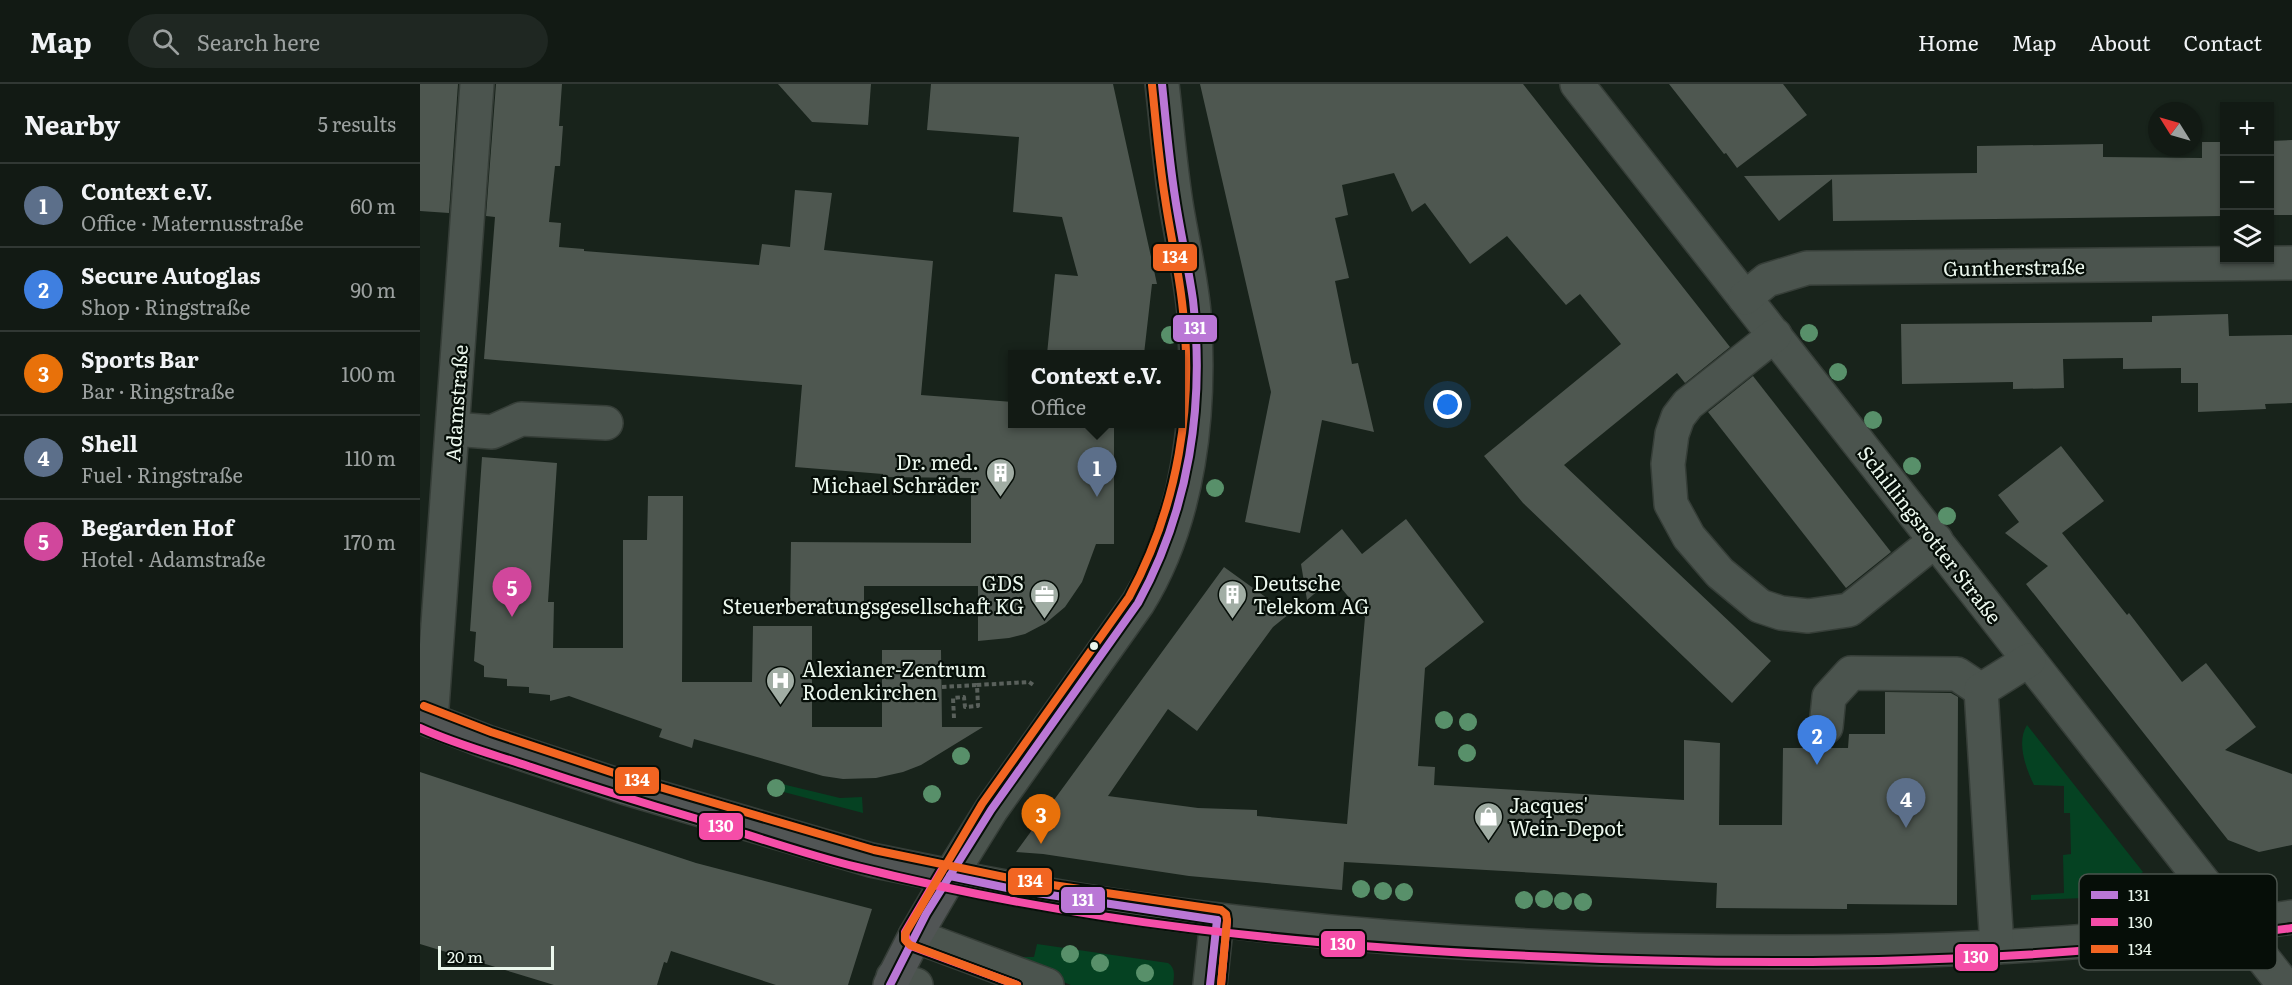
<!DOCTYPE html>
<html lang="en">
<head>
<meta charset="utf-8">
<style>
  body { margin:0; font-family:Literata,serif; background:#1f2722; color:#f1f3f6 }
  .controls { position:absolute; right:18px; top:18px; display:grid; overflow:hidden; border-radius:0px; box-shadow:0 2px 4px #0004 }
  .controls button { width:54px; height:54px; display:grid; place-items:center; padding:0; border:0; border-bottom:2px solid #313834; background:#121a14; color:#f1f3f6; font:30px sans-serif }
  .compass { position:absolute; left:1728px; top:18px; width:54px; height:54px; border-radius:50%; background:#121a14; box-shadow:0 2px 4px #0004; rotate:307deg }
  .scale { position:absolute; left:18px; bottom:15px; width:116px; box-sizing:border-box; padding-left:6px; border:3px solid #ebf7ed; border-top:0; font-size:16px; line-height:21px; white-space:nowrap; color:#ebf7ed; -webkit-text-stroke:4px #060e08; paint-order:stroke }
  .you { position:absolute; left:1028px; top:321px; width:21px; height:21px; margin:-15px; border:4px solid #fff; border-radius:50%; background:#1a73e8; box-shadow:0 0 0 9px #1a73e833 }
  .badge { display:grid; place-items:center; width:39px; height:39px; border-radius:50%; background:#b45309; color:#fff; font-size:20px; font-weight:700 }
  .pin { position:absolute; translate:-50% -50px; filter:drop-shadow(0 2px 3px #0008) }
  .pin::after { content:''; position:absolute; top:32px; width:21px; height:18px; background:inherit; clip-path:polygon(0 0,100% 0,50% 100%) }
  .popup { position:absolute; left:588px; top:266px; width:177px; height:78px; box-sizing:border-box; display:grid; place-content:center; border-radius:0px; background:#121a14; filter:drop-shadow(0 2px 4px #0005); font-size:20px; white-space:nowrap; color:#9ca1a0 }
  .popup b { font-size:22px; color:#f1f3f6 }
  .popup::after { content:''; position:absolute; left:50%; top:100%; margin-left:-12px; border:12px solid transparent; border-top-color:#121a14 }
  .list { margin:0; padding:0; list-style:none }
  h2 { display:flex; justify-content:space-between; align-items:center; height:78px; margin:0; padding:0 24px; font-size:26px }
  h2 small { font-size:20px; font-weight:400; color:#9ca1a0 }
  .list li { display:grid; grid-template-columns:39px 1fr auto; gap:18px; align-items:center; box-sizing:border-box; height:84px; padding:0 24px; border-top:2px solid #313834 }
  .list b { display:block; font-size:22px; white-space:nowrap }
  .list p { margin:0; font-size:20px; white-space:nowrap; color:#9ca1a0 }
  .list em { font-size:20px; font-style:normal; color:#9ca1a0 }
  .icon { flex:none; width:33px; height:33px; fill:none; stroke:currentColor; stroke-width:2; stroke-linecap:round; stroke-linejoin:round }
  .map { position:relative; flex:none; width:1872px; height:901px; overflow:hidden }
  header { display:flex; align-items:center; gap:36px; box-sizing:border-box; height:84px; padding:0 30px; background:#121a14; border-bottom:2px solid #313834 }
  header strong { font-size:28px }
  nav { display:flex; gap:33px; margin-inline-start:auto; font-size:21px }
  .search { width:420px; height:54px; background:#1f2722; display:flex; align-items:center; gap:15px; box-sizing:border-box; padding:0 21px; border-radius:33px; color:#9ca1a0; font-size:22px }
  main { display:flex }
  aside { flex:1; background:#121a14 }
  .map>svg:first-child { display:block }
  .green { fill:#054222 }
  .building { fill:#4e5750 }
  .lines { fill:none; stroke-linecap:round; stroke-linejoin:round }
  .minor-casing { stroke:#363e38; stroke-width:36 }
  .major-casing { stroke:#363e38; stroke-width:36 }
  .path { stroke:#59605b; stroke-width:4; stroke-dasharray:4.5 3; stroke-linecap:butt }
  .minor { stroke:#4b544e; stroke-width:33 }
  .major { stroke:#515555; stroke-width:33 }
  .bus-1-casing { stroke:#060e08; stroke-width:12 }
  .bus-2-casing { stroke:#060e08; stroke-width:12 }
  .bus-3-casing { stroke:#060e08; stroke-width:12 }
  .bus-1 { stroke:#ba77d6; stroke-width:8 }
  .bus-2 { stroke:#f54da8; stroke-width:8 }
  .bus-3 { stroke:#f26522; stroke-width:8 }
  .tree { fill:#58906a }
  .bus-dot { fill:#ebf7ed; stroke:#060e08; stroke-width:2 }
  .labels { text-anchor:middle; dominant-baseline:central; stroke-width:4.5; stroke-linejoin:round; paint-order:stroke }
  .street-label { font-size:20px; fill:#ebf7ed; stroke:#060e08 }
  .poi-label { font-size:20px; fill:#ebf7ed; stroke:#060e08; text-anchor:start }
  .key { fill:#060e08; stroke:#4b544d; stroke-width:1.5 }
  .key-label { font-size:16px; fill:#ebf7ed }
  .line-badge { stroke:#060e08; stroke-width:2 }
  .badge-label { font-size:16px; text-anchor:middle; font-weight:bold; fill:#fff }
</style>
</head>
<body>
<header>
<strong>Map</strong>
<div class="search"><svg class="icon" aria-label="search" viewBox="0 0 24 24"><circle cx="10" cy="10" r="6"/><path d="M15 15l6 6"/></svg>Search here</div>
<nav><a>Home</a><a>Map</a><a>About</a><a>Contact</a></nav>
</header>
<main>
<aside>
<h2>Nearby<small>5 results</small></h2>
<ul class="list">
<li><span class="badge" style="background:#5c6f8a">1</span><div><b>Context e.V.</b><p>Office · Maternusstraße</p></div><em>60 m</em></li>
<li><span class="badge" style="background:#3f7fe0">2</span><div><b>Secure Autoglas</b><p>Shop · Ringstraße</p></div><em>90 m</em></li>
<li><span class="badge" style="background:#e8710a">3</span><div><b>Sports Bar</b><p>Bar · Ringstraße</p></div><em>100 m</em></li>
<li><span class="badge" style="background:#5c6f8a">4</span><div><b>Shell</b><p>Fuel · Ringstraße</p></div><em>110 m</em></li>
<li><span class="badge" style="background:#d1479c">5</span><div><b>Begarden Hof</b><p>Hotel · Adamstraße</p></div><em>170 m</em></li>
</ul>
</aside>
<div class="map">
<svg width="1872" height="901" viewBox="0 0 1872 901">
  <rect width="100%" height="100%" fill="#18231b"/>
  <g class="green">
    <path d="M 1607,641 L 1723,788 L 1691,813 L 1611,816 L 1611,811 L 1644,809 L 1643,771 L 1651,770 L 1650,729 L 1644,729 L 1644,702 L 1614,701 C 1606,685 1596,658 1607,641 Z"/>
    <path d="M 362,700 L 420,714 L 442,713 L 443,729 L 360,707 Z"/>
    <path d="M 617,860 L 748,879 C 756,884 754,893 753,901 L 651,901 L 596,880 L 598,873 L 614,873 Z"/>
  </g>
  <g class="building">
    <path d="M 0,0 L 38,0 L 29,129 L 0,127 Z"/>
    <path d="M 76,0 L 142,0 L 139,42 L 143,42 L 140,82 L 135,82 L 129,138 L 141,139 L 139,163 L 164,165 L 164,167 L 339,181 L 342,160 L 370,163 L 375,106 L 412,109 L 404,166 L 513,177 L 501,311 L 593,318 L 593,339 L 694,339 L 694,460 L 676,460 L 662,498 L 645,523 L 626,539 L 605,550 L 589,554 L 558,557 L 558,502 L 444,502 L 444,524 L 370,525 L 371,458 L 551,459 L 551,394 L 463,393 L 463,390 L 375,383 L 382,301 L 64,275 L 75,133 L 66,132 Z"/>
    <path d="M 358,0 L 451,0 L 448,41 L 392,38 Z"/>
    <path d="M 511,0 L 693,0 L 737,200 L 732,200 L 724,270 L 627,270 L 635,190 L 658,192 L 642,133 L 593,128 L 599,53 L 507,46 Z"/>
    <path d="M 780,0 L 1103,0 L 1310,263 L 1265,299 L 1257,289 L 1144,381 L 1351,577 L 1312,619 L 1103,419 L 1064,372 L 1201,260 L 1160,210 L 1146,221 L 1087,152 L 1050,180 L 1005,119 L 992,128 L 974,89 L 922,101 L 928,131 L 915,134 L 929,194 L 915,197 L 932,280 L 938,279 L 954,348 L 902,336 L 880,449 L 825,438 L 851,308 Z"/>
    <path d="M 1249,0 L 1363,0 L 1387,31 L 1317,84 L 1306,69 L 1304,70 Z"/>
    <path d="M 1872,56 L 1872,131 L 1850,131 L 1850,57 Z"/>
    <path d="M 1782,58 L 1804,58 L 1804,132 L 1413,137 L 1412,95 L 1359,137 L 1324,92 L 1557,89 L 1557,62 L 1683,60 L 1683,73 L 1782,74 Z"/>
    <path d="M 1808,230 L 1809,252 L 1872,251 L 1872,319 L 1845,320 L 1846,325 L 1778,328 L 1778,299 L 1761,299 L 1761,284 L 1703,285 L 1703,274 L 1643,275 L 1644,304 L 1593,305 L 1593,298 L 1482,300 L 1481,240 L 1732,238 L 1732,232 Z"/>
    <path d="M 1333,292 L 1471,468 L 1426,504 L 1288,328 Z"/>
    <path d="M 1641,362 L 1684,417 L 1642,449 L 1707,531 L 1709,529 L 1762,598 L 1786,579 L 1836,643 L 1805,666 L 1872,690 L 1872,761 L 1839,768 L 1808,756 L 1606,500 L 1628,482 L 1585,449 L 1599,438 L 1578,411 Z"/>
    <path d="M 62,373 L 137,379 L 128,518 L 134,518 L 133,564 L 203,564 L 203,456 L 227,456 L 228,412 L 263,412 L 262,598 L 332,598 L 333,542 L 392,542 L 392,643 L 462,643 L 462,566 L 521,566 L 522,643 L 563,643 L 501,681 L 483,688 L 456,694 L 423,695 L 403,692 L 274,655 L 272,664 L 239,653 L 242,645 L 149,612 L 130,617 L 130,611 L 109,609 L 109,603 L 87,602 L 87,595 L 64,593 L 64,582 L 54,577 L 56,548 L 50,547 Z"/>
    <path d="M 986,435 L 1064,538 L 1005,584 L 998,682 L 1015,683 L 1014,701 L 1264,716 L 1264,656 L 1300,659 L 1299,741 L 1362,741 L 1363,664 L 1428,664 L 1429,650 L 1465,650 L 1465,608 L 1531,609 L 1538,613 L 1537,821 L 1427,820 L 1427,825 L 1296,824 L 1297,799 L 924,778 L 922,806 L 769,792 L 623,770 L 596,768 L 804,483 L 869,530 L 853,543 L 777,647 L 748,625 L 688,712 L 778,724 L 837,726 L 837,732 L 927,740 L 945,533 L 913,494 L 887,516 L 881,480 L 922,445 L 942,470 Z"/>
    <path d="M 0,688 L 276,779 L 452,825 L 428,901 L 356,901 L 251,867 L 247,879 L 244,878 L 237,901 L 134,901 L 0,860 Z"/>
  </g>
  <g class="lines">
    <defs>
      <g id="minor">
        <path d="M 742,0 C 747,42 750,84 757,126 C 763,161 771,195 774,229 C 781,327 770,435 718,519 L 571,726 L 530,792 C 768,842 1014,862 1257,867 C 1462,871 1669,865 1872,833"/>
        <path d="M 1157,0 L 1864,901"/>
        <path d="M 1325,214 L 1347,196 L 1387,184 L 1872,179"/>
        <path d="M 1355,251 L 1268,320 L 1258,333 L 1252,350 L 1248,380 L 1251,420 L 1269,453 L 1300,489 L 1340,522 L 1361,529 L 1388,532 L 1429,526 L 1516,456"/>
        <path d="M 33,345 L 72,348 L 101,335 L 186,339"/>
        <path d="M 11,637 L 57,0"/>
        <path d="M 1406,643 L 1409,613 L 1431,589 L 1537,590 L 1561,606"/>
        <path d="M 495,852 L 627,901"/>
        <path d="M 1577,863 L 1561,606 L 1609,576"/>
        <path d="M 473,893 L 496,901"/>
        <path d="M 790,901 L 797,836"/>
      </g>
      <path id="major" d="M 0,632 L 67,658 L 206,704 L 451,776 L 530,792 L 495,852 L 470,901"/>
    </defs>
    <use href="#minor" class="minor-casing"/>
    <use href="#major" class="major-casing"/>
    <g class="path">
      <path d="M 522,603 L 557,601"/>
      <path d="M 534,634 L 533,614 L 544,613 L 545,623 L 558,622 L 557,601 L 609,598 L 615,602"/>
    </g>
    <use href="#minor" class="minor"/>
    <use href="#major" class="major"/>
    <defs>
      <g id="bus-1">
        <path d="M 530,792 L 597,806 L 797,836"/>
        <path d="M 470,901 L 506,830 L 571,726 L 718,519 C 769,426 785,321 773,216 C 768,181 760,147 755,113 C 749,75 746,38 742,0"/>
        <path d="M 790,901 L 797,836"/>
      </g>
      <g id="bus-2">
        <path d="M 0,644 C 35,660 72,670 108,682 C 165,701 223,719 281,736 C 333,752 384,770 437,783 C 656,838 884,862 1109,872 C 1364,884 1619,880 1872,844"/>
        <path d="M 521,787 L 485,848 L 487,858 L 491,862 L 597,901"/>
        <path d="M 801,901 L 807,837"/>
      </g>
      <g id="bus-3">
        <path d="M 4,622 L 71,648 L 209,694 L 454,766 L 599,796 L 801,826 L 806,830 L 807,836 L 801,901"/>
        <path d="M 597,901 L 490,861 L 485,856 L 485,850 L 562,720 L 709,513 C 758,423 775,320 762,218 C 758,183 750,149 745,114 C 739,77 736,39 732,1"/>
      </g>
    </defs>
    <use href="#bus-1" class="bus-1-casing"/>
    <use href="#bus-2" class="bus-2-casing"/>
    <use href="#bus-3" class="bus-3-casing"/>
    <use href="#bus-1" class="bus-1"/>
    <use href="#bus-2" class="bus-2"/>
    <use href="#bus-3" class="bus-3"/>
  </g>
  <g class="tree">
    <circle cx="1389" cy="249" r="9"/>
    <circle cx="750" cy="251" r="9"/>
    <circle cx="1418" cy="288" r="9"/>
    <circle cx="1453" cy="336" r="9"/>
    <circle cx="1492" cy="382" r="9"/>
    <circle cx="795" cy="404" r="9"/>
    <circle cx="1527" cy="432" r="9"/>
    <circle cx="1024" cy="636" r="9"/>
    <circle cx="1048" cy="638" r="9"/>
    <circle cx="1047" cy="669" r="9"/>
    <circle cx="541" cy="672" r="9"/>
    <circle cx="356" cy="704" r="9"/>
    <circle cx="512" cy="710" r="9"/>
    <circle cx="941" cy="805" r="9"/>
    <circle cx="963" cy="807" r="9"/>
    <circle cx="984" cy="808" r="9"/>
    <circle cx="1124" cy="815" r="9"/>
    <circle cx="1104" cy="816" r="9"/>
    <circle cx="1143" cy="817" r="9"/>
    <circle cx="1163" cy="818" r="9"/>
    <circle cx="650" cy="870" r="9"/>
    <circle cx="680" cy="879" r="9"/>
    <circle cx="725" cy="889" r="9"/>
  </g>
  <defs>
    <symbol id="building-pin" viewBox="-11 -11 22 30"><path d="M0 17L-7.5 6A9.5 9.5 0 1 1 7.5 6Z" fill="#a1ada4" stroke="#060e08"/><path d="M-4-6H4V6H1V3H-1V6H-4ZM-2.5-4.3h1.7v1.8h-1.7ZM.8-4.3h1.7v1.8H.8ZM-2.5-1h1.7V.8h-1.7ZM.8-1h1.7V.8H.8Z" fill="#fff"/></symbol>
    <symbol id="office-pin" viewBox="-11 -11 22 30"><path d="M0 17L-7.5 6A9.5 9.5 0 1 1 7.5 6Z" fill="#a1ada4" stroke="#060e08"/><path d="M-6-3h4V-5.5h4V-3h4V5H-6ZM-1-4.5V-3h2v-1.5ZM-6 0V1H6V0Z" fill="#fff"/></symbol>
    <symbol id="hospital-pin" viewBox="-11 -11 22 30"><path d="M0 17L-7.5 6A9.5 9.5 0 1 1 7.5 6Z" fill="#a1ada4" stroke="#060e08"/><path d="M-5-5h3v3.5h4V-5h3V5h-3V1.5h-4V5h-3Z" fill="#fff"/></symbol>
    <symbol id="shop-pin" viewBox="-11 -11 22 30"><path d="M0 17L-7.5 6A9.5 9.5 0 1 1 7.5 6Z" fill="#a1ada4" stroke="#060e08"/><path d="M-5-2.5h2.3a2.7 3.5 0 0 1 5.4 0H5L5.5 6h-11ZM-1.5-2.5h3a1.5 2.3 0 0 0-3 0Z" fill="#fff"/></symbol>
  </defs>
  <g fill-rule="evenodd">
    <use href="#building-pin" x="564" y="372" width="33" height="45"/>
    <use href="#office-pin" x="608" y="494" width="33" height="45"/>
    <use href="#building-pin" x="796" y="494" width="33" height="45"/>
    <use href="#hospital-pin" x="344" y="580" width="33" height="45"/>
    <use href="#shop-pin" x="1052" y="716" width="33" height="45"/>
  </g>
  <circle class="bus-dot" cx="674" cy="562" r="5"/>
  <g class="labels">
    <g class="street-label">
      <text transform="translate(1594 182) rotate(-1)">Guntherstraße</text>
      <text transform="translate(35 319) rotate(-86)">Adamstraße</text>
      <text transform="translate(1511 450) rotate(52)">Schillingsrotter Straße</text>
    </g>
    <g class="poi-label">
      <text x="559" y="377" text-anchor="end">Dr. med.<tspan x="559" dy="23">Michael Schräder</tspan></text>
      <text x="604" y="498" text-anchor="end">GDS<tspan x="604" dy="23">Steuerberatungsgesellschaft KG</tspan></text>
      <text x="833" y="498">Deutsche<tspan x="833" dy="23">Telekom AG</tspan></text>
      <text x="382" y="584">Alexianer-Zentrum<tspan x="382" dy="23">Rodenkirchen</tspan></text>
      <text x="1089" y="720">Jacques'<tspan x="1089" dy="23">Wein-Depot</tspan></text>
    </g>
  </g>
  <rect x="1659" y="790" width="198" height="96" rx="9" class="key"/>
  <rect x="1671" y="807" width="27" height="8" fill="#ba77d6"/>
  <rect x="1671" y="834" width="27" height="8" fill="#f54da8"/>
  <rect x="1671" y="861" width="27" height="8" fill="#f26522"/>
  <g class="key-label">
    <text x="1708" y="817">131</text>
    <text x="1708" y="844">130</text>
    <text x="1708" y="871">134</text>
  </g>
  <g class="line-badge">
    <rect x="732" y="159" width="46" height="29" rx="6" fill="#f26522"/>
    <rect x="752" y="230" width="46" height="29" rx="6" fill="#ba77d6"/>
    <rect x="194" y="682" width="46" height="29" rx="6" fill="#f26522"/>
    <rect x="278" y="728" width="46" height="29" rx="6" fill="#f54da8"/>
    <rect x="587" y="783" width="46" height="29" rx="6" fill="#f26522"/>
    <rect x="640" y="802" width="46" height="28" rx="6" fill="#ba77d6"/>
    <rect x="900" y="846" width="46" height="28" rx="6" fill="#f54da8"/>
    <rect x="1534" y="859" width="45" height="29" rx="6" fill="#f54da8"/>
  </g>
  <g class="badge-label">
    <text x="755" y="179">134</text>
    <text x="775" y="250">131</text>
    <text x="217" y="702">134</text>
    <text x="301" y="748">130</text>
    <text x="610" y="803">134</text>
    <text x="663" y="822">131</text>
    <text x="923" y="866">130</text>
    <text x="1556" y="879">130</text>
  </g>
</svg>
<div class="controls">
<button>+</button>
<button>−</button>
<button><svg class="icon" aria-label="layers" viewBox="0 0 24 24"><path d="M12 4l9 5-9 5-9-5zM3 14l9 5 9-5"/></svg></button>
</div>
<svg class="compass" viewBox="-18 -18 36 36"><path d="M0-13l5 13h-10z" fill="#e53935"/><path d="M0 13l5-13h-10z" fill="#9ca1a0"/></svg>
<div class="scale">20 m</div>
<div class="you"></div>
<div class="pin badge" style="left:677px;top:413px;background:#5c6f8a">1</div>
<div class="popup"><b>Context e.V.</b>Office</div>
<div class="pin badge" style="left:1397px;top:681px;background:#3f7fe0">2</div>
<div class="pin badge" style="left:621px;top:760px;background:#e8710a">3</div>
<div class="pin badge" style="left:1486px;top:744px;background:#5c6f8a">4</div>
<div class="pin badge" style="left:92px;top:533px;background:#d1479c">5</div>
</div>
</main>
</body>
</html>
